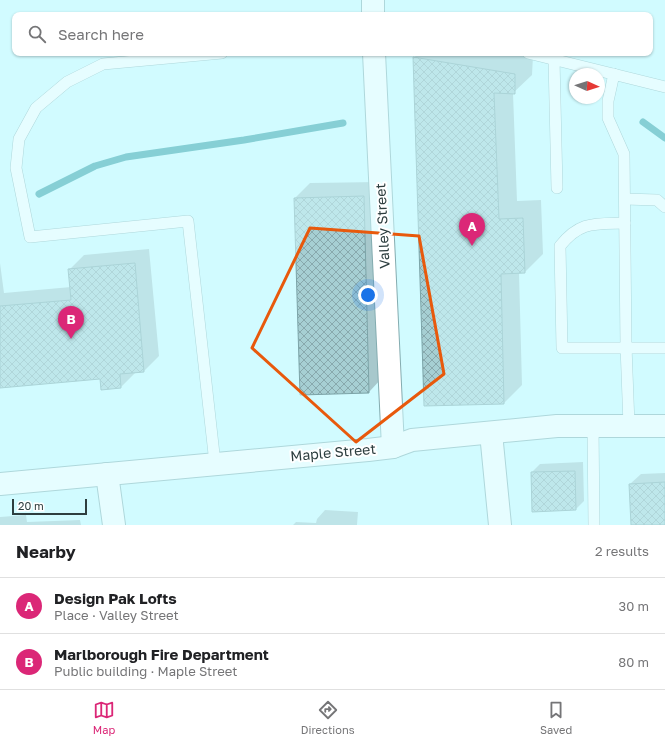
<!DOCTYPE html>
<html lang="en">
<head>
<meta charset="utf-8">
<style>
  body { margin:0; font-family:"Golos Text",sans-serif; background:#f2f2f2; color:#202124 }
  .compass { position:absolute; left:569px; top:68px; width:36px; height:36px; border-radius:50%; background:#fff; box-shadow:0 1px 3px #0004; rotate:93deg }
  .scale { position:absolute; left:12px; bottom:10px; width:75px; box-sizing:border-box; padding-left:4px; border:2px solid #2d3e3f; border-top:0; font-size:11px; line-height:14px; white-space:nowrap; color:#2d3e3f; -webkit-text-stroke:3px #fff; paint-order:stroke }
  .you { position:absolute; left:368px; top:295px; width:14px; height:14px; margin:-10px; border:3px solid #fff; border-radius:50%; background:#1a73e8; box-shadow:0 0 0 6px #1a73e833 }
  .badge { display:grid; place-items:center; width:26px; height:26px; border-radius:50%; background:#db2777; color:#fff; font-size:13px; font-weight:700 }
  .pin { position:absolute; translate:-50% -33px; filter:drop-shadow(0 1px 2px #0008) }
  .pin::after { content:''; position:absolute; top:21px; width:14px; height:12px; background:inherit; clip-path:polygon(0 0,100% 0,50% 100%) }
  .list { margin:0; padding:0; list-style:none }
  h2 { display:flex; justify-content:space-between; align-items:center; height:52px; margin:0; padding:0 16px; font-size:17px }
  h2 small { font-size:13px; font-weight:400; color:#757577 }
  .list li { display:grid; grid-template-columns:26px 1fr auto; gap:12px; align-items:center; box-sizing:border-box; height:56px; padding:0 16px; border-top:1px solid #e0e0e0 }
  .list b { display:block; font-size:15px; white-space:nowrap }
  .list p { margin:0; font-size:13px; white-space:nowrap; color:#757577 }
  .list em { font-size:13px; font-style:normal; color:#757577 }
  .icon { flex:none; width:22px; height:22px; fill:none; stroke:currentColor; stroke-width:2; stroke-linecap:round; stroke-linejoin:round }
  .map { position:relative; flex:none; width:665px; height:525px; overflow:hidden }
  .search { position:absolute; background:#fff; box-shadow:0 1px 3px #0004; left:12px; right:12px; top:12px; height:44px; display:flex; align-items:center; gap:10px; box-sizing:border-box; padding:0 14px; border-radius:8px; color:#757577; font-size:15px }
  .sheet { height:164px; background:#fff }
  nav { display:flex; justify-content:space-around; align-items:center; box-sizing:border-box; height:56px; border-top:1px solid #e0e0e0; background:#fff; font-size:11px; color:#757577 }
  nav a { display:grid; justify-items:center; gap:2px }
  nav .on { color:#db2777 }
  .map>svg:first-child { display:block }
  .shadow { fill:#0003 }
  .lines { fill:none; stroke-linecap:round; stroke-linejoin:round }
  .stream { stroke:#2a99a2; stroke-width:7 }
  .building { fill:url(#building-cross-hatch); stroke:#7ca4a8 }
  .service-casing { stroke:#84acb0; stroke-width:12 }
  .minor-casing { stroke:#84acb0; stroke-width:24 }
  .tertiary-casing { stroke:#84acb0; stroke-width:24 }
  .secondary-casing { stroke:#84acb0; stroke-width:24 }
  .service { stroke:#fff; stroke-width:11 }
  .minor { stroke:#fff; stroke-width:22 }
  .tertiary { stroke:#fff; stroke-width:22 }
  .secondary { stroke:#fff; stroke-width:22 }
  .marked { fill:none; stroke:#e8590c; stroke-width:3; stroke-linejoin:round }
  .labels { text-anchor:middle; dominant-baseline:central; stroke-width:4; stroke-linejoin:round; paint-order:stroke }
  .street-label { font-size:14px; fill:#2d3e3f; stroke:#fff }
</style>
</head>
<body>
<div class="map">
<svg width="665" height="525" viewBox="0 0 665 525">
  <defs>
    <pattern id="building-cross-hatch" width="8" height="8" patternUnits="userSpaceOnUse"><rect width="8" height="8" fill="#a6cfd3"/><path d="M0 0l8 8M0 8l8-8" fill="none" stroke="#88a9ad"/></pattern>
  </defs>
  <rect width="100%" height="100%" fill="#d1fbff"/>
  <g class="shadow">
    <path d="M 418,53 L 515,53 L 533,56 L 532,75 L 513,93 L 517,201 L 541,200 L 543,254 L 525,272 L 519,272 L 522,385 L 504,403 L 414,58 Z"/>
    <path d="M 378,182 L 383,377 L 369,392 L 295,198 L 310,183 Z"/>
    <path d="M 149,249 L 159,356 L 144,371 L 136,372 L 121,387 L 102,389 L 101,378 L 0,387 L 0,263 L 4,293 L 71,287 L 69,270 L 84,255 Z"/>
    <path d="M 583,462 L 584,501 L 576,509 L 532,472 L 540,464 Z"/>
    <path d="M 665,473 L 665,525 L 632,525 L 630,484 L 641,474 Z"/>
    <path d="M 325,510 L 358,512 L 357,525 L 293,525 L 296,522 L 316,523 L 317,519 Z"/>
    <path d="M 26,515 L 27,522 L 80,520 L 81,525 L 0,525 L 0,517 Z"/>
  </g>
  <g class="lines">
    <g class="stream">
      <path d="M 643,122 L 665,138"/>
      <path d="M 39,194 L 95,166 L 126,157 L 244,140 L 343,123"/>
    </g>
  </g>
  <g class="building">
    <path d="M 413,57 L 515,74 L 515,94 L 494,93 L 499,219 L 523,218 L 525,273 L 501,274 L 504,404 L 424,406 Z"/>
    <path d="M 364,196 L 369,393 L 300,395 L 294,198 Z"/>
    <path d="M 135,263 L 144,372 L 120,374 L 121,388 L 101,390 L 100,379 L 0,388 L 0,306 L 71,300 L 68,269 Z"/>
    <path d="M 575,471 L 576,510 L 532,512 L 531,472 Z"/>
    <path d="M 665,482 L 665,525 L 631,525 L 629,484 Z"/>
  </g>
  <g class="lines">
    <defs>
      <g id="service">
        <path d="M 528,53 L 665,87"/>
        <path d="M 554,59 L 557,188"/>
        <path d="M 614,74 L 608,101 L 608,118 L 624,154 L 626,346 L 629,425"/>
        <path d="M 625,199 L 657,200 L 665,207"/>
        <path d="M 625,223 C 594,224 580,221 560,246 L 562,348 L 665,348"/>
        <path d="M 593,425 L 594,525"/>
        <path d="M 215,463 L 188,221 L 30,237 L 16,168 L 19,139 L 36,108 L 67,82 L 103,64 L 222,53"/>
      </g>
      <g id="minor">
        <path d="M 373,0 L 373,15"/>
        <path d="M 374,53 L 393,447"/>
        <path d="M 107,474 L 114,525"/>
      </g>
      <path id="tertiary" d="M 491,433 L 500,525"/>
      <path id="secondary" d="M 0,484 L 368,450 L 393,447 L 412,440 L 557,426 L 665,426"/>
    </defs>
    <use href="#service" class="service-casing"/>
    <use href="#minor" class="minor-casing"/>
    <use href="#tertiary" class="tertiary-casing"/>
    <use href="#secondary" class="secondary-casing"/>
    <use href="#service" class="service"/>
    <use href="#minor" class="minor"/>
    <use href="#tertiary" class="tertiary"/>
    <use href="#secondary" class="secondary"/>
  </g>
  <path d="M0 0H665V525H0ZM 310,228 L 419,236 L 444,374 L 356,442 L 252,348 Z" fill="#d1fbff" fill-opacity=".55" fill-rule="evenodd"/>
  <path class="marked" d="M 310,228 L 419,236 L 444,374 L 356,442 L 252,348 Z"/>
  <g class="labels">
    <g class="street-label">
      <text transform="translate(382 226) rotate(-93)">Valley Street</text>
      <text transform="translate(333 452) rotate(-5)">Maple Street</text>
    </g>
  </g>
</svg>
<svg class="compass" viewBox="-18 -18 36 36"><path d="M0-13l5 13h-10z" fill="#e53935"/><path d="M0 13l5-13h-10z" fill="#757577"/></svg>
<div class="scale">20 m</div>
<div class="you"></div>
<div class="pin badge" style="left:472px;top:246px">A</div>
<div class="pin badge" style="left:71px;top:339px">B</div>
<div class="search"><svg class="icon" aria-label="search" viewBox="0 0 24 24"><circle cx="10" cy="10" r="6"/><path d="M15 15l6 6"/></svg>Search here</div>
</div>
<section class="sheet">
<h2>Nearby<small>2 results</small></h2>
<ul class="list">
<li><span class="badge">A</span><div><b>Design Pak Lofts</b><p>Place · Valley Street</p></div><em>30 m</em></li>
<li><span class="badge">B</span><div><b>Marlborough Fire Department</b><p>Public building · Maple Street</p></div><em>80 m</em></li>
</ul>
</section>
<nav>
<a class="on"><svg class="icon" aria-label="map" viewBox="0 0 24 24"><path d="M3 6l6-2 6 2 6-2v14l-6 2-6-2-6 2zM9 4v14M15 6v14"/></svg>Map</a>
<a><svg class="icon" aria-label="directions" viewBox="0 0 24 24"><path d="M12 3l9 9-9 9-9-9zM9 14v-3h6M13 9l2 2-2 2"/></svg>Directions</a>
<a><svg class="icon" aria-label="saved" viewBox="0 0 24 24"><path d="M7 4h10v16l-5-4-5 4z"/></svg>Saved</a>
</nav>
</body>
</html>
